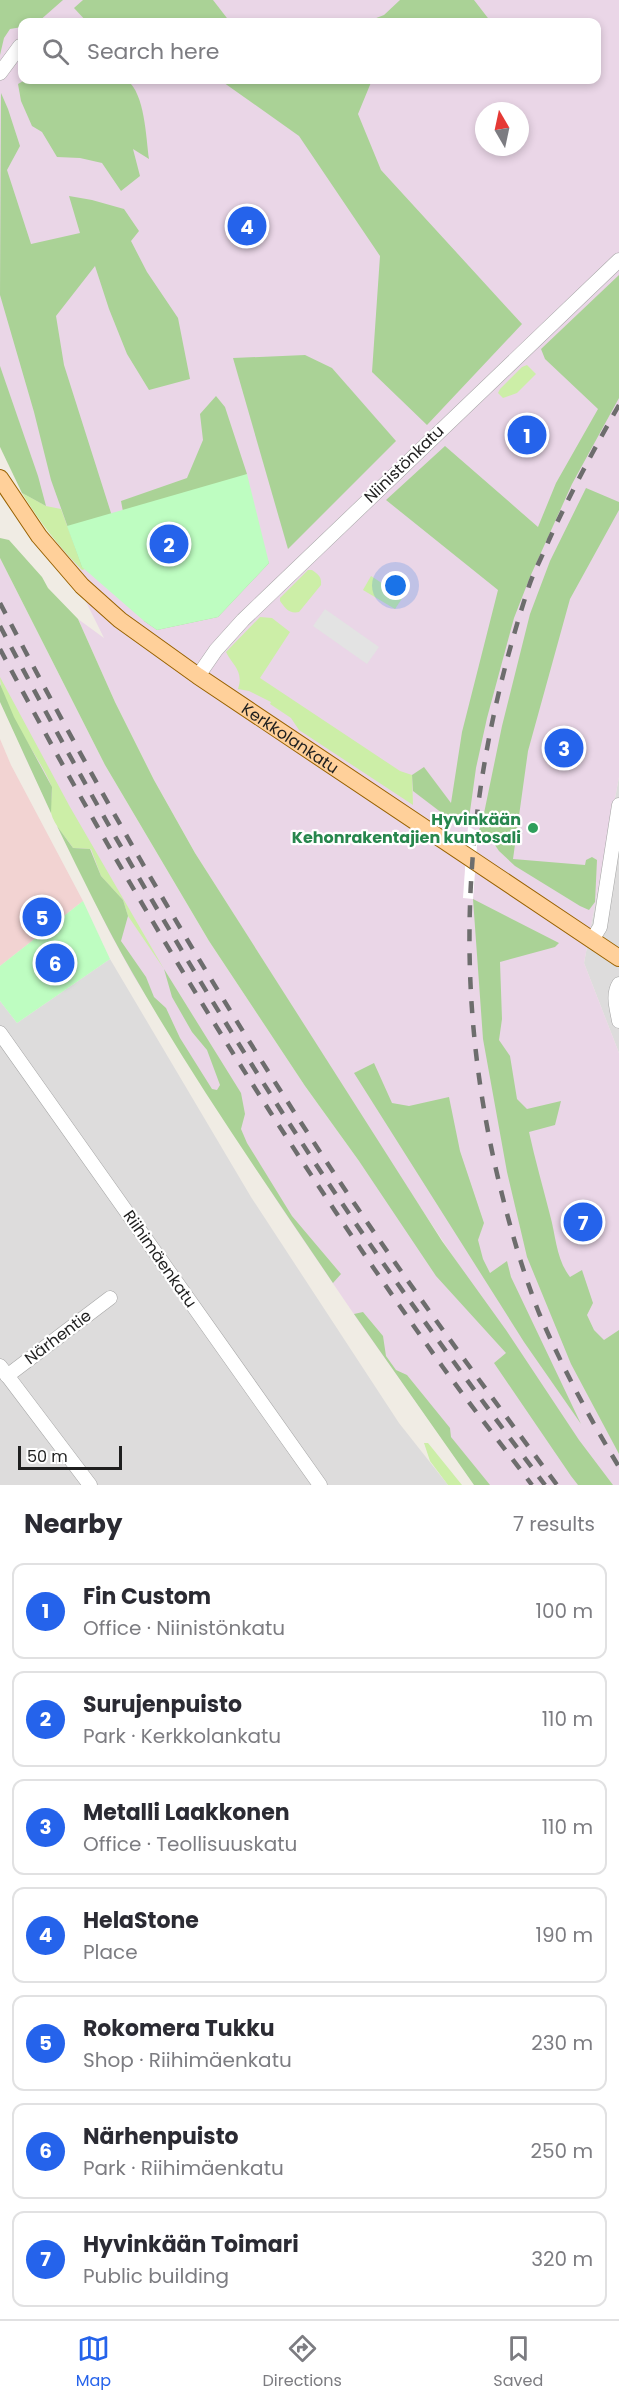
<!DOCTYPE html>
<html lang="en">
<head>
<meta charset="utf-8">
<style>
  body { margin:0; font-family:Poppins,sans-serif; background:#f2f2f3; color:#2b2b33 }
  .compass { position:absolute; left:475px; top:102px; width:54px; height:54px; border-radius:50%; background:#fff; box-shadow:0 3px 9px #0003; rotate:351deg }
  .scale { position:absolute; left:18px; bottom:15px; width:104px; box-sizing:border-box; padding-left:6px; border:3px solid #1f1f1f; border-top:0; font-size:16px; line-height:21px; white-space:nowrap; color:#1f1f1f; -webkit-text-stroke:4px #fff; paint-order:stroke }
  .you { position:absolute; left:396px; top:586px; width:21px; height:21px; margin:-15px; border:4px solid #fff; border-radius:50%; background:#1a73e8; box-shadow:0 0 0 9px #1a73e833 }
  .badge { display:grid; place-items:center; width:39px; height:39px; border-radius:50%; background:#2563eb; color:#fff; font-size:20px; font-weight:700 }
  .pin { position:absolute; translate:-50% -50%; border:3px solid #fff; box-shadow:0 2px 6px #0006 }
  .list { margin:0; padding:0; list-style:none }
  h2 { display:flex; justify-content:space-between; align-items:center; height:78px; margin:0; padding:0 24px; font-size:26px }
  h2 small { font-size:20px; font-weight:400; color:#7c7c81 }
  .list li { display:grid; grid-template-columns:39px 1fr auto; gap:18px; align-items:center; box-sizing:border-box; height:96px; margin:0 12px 12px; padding:0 12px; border:2px solid #e1e1e2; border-radius:12px }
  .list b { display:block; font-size:22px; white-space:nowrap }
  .list p { margin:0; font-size:20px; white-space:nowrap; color:#7c7c81 }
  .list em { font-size:20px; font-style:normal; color:#7c7c81 }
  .icon { flex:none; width:33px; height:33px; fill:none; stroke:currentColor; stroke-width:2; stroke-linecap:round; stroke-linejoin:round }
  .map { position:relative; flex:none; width:619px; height:1485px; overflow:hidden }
  .search { position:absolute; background:#fff; box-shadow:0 3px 9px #0003; left:18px; right:18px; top:18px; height:66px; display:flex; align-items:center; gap:15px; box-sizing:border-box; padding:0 21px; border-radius:12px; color:#7c7c81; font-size:22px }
  .sheet { height:834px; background:#fff }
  nav { display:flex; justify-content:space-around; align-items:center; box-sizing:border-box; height:84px; border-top:2px solid #e1e1e2; background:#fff; font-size:16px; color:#7c7c81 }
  nav a { display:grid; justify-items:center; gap:3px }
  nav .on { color:#2563eb }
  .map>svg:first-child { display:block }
  .residential { fill:#dddcdc }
  .commercial { fill:#f2d3d2 }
  .industrial { fill:#ead6e7; fill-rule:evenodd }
  .grass { fill:#cceea7 }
  .forest { fill:#aad296 }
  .park { fill:#befdc1 }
  .parking { fill:#e3e3e3 }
  .pier { fill:#fff }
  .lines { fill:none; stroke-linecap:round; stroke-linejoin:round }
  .minor-casing { stroke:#a6a6a6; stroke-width:15 }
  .major-casing { stroke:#996200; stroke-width:18 }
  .minor { stroke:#fff; stroke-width:14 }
  .major { stroke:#ffd09a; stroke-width:16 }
  .rail { stroke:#6d6d6d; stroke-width:4.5; stroke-dasharray:12 12; stroke-linecap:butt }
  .leisure-dot { fill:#2e9e5b; stroke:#fff; stroke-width:2 }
  .labels { text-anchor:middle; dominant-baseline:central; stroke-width:4.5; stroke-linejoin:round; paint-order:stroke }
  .street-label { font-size:16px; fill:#1f1f1f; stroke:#fff }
  .leisure-label { font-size:16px; font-weight:bold; fill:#27864d; stroke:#fff; text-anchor:end }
</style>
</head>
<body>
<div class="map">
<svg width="619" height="1485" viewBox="0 0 619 1485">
  <rect width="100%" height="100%" fill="#f0ece4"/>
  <g class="residential">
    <path d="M 619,777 L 619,1053 L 584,963 Z"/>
    <path d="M 110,959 L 251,1197 L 399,1423 L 448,1485 L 0,1485 L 0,1001 L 17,1023 Z"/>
  </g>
  <path class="commercial" d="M 0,739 L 11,765 L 83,901 L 0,966 Z"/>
  <path class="industrial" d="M 0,0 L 619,0 L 619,777 L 584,963 L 619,1053 L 619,1485 L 475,1485 L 362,1326 L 283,1210 L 201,1084 L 133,975 L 108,929 L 25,757 L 0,696 L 0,558 L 105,765 L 209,941 L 305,1086 L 359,1161 L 472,1285 L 401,1178 L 195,853 L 154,780 L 115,702 L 78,619 L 104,638 L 0,429 ZM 22,22 L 596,22 L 596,80 L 22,80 ZM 484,111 L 520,111 L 520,147 L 484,147 Z"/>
  <g class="grass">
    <path d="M 527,365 L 536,374 L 517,393 L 503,398 L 498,393 L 500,389 L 522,367 Z"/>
    <path d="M 22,493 L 46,506 L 61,509 L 82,566 L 85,569 L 82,570 C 59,547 39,521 22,493 Z"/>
    <path d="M 308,570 L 312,570 C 318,574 322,577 321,585 L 299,612 C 289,614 285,608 280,601 L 280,598 Z"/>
    <path d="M 371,576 L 403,597 L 395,609 L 363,590 Z"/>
    <path d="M 260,617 L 272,618 L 290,632 L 260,678 L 400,771 L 412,775 L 413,805 L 299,730 L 291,718 L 270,704 L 271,702 L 249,691 L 238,689 C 244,671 233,666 226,652 Z"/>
    <path d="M 0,677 L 70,807 L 164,969 L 128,916 L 123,900 L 101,876 L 91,849 L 73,848 C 66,837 54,825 51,813 C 49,804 54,794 51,785 C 40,757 0,707 0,677 Z"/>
    <path d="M 424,1443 L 428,1443 L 462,1485 L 448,1485 L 430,1461 Z"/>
  </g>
  <g class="forest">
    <path d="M 0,0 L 63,0 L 38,22 L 22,22 L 22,27 L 10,29 L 4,38 L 0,55 Z"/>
    <path d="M 83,0 L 213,0 L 230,22 L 87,22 L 74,8 Z"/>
    <path d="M 400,0 L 474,0 L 491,22 L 366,22 L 384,15 Z"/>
    <path d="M 25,80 L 127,80 C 145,94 146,137 149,159 L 133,149 L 140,176 L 121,191 L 102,163 L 80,158 L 57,157 L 42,132 L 32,126 L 21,101 L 18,84 Z"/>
    <path d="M 220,80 L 372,80 L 358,114 L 381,170 L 522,324 L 427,425 L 372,372 L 380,256 L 299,136 Z"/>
    <path d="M 1,93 L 8,109 L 20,146 L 7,170 L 31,244 L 80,233 L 69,196 L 92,200 L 124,209 L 139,231 L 131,241 L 147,272 L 178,318 L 190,379 L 149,390 L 127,354 L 109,309 L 95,266 L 56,316 L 64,365 L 111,513 L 114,553 L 82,567 L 51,480 L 34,412 L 0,295 Z"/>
    <path d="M 619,275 L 619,398 L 572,484 L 530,577 L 514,618 L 487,718 L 476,768 L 468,826 L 455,823 L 413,791 L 412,775 L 424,767 L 451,803 L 462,732 L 498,590 L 386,500 L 445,446 L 538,527 L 556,483 L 598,409 L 545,359 L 541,349 Z"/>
    <path d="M 305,355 L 332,368 L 396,441 L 288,549 L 233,358 Z"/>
    <path d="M 0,366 L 38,476 L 46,506 L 22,493 L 0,447 Z"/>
    <path d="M 216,396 L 225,407 L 247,474 L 236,490 L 269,563 L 218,617 L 157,630 L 144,621 L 121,501 L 187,478 L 203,440 L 200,414 Z"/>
    <path d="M 586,488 L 619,502 L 619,510 L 570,599 L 528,751 L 513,859 L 585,865 L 586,860 L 592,857 L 597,860 L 595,902 L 589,910 L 580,906 L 515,866 L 499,851 L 493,842 L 478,832 L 482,823 L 502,726 L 530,614 L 550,561 Z"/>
    <path d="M 0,538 L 9,540 L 42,577 L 48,588 L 78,619 L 115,702 L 154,780 L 195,853 L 442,1241 L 506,1330 L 579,1440 L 613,1485 L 578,1485 L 571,1476 L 494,1363 L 506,1353 L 436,1276 L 359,1161 L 305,1086 L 209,941 L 105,765 L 0,558 Z"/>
    <path d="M 0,684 L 14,717 L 52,787 L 51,813 L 0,702 Z"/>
    <path d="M 57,826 L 73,848 L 90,849 L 101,876 L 123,900 L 128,916 L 121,941 L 146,977 L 154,997 L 166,1008 L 180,1038 L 212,1089 L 217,1090 L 220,1085 L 207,1050 L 192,1032 L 172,997 L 164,969 L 241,1093 L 245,1114 L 241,1129 L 247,1143 L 292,1216 L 341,1274 L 333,1283 C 264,1181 193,1079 132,972 C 105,925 81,875 57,826 Z"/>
    <path d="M 473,899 L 559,943 L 555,947 L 500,962 L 502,1019 L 499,1040 L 510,1056 L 517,1099 L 527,1109 L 561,1101 L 555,1125 L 529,1132 C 535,1160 543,1187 550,1215 C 556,1236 556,1259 570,1277 L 582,1270 L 593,1303 L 587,1315 L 594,1330 L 604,1340 L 619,1330 L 619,1454 L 571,1364 L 527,1257 L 507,1172 L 483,1039 Z"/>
    <path d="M 374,1063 L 392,1103 L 409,1106 L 449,1097 L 460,1151 L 484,1223 L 478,1240 L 483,1259 L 490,1273 L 507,1261 L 511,1277 L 581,1424 L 524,1342 L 354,1073 Z"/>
    <path d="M 363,1312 L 383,1336 L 386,1356 L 396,1370 L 407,1375 L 450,1428 L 451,1437 L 490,1485 L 474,1485 L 354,1314 Z"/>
  </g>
  <g class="park">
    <path d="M 247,474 L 269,563 L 218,617 L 157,630 L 144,621 L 82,567 L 67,526 Z"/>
    <path d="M 83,901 L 110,959 L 17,1023 L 0,1001 L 0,966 Z"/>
  </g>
  <path class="parking" d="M 325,609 L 379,647 L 367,664 L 313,626 Z"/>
  <path class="pier" d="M 468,826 L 478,832 L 473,899 L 463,898 Z"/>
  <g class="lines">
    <defs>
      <g id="minor">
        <path d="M 0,73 L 20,46"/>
        <path d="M 198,676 L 216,650 L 243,620 L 619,260"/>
        <path d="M 592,940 L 600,927 L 619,805"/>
        <path d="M 619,984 C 612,995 617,1009 619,1021"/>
        <path d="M 0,1033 L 320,1485"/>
        <path d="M 0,1366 L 90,1485"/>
        <path d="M 7,1376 L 110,1298"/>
      </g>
      <g id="major">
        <path id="s1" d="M 0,478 L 39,536 L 82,586 L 120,620 L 198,676 L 619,958"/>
      </g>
    </defs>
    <use href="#minor" class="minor-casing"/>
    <use href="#major" class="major-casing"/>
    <use href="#minor" class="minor"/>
    <use href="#major" class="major"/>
    <g class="rail">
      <path d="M 619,405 C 594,449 570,494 549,540 C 543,555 534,571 529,586 C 464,783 450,976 498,1178 C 509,1224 522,1270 539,1313 C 562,1367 589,1417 619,1467"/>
      <path d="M 0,603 C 95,786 198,965 311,1138 C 388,1257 472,1371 557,1485"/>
      <path d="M 0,626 C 93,803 193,976 302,1143 C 378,1260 461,1373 545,1485"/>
      <path d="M 0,649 C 131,897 279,1137 442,1366 C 471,1406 502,1445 532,1485"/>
    </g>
  </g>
  <circle class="leisure-dot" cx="533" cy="828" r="6"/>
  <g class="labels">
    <g class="street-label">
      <text transform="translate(404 464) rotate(-44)">Niinistönkatu</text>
      <text stroke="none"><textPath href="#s1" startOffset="394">Kerkkolankatu</textPath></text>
      <text transform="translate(160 1259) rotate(55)">Riihimäenkatu</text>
      <text transform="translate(58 1337) rotate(-37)">Närhentie</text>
    </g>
    <g class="leisure-label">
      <text x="521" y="819">Hyvinkään<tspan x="521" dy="18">Kehonrakentajien kuntosali</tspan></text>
    </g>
  </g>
</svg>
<svg class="compass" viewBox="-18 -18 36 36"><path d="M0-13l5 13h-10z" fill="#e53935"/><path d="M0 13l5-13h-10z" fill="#7c7c81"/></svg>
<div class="scale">50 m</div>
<div class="you"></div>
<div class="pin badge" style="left:527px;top:435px">1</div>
<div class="pin badge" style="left:169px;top:544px">2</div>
<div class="pin badge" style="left:564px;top:748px">3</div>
<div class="pin badge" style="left:247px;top:226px">4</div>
<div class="pin badge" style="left:42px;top:917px">5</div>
<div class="pin badge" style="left:55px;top:963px">6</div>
<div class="pin badge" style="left:583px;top:1222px">7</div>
<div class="search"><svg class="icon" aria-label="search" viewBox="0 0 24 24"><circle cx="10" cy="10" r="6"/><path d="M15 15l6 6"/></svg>Search here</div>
</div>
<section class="sheet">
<h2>Nearby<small>7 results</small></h2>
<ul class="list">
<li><span class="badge">1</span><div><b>Fin Custom</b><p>Office · Niinistönkatu</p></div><em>100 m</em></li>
<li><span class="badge">2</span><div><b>Surujenpuisto</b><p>Park · Kerkkolankatu</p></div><em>110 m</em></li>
<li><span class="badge">3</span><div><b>Metalli Laakkonen</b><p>Office · Teollisuuskatu</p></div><em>110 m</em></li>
<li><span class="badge">4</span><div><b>HelaStone</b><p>Place</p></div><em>190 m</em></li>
<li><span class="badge">5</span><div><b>Rokomera Tukku</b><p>Shop · Riihimäenkatu</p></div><em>230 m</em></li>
<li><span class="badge">6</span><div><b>Närhenpuisto</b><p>Park · Riihimäenkatu</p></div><em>250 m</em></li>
<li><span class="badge">7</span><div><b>Hyvinkään Toimari</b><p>Public building</p></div><em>320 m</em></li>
</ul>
</section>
<nav>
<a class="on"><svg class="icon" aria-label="map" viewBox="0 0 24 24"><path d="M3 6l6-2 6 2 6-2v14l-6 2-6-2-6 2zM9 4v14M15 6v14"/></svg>Map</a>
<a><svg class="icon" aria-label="directions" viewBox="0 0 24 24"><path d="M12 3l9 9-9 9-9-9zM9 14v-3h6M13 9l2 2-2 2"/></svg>Directions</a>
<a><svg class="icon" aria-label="saved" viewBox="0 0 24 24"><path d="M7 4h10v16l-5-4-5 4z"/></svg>Saved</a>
</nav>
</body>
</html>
